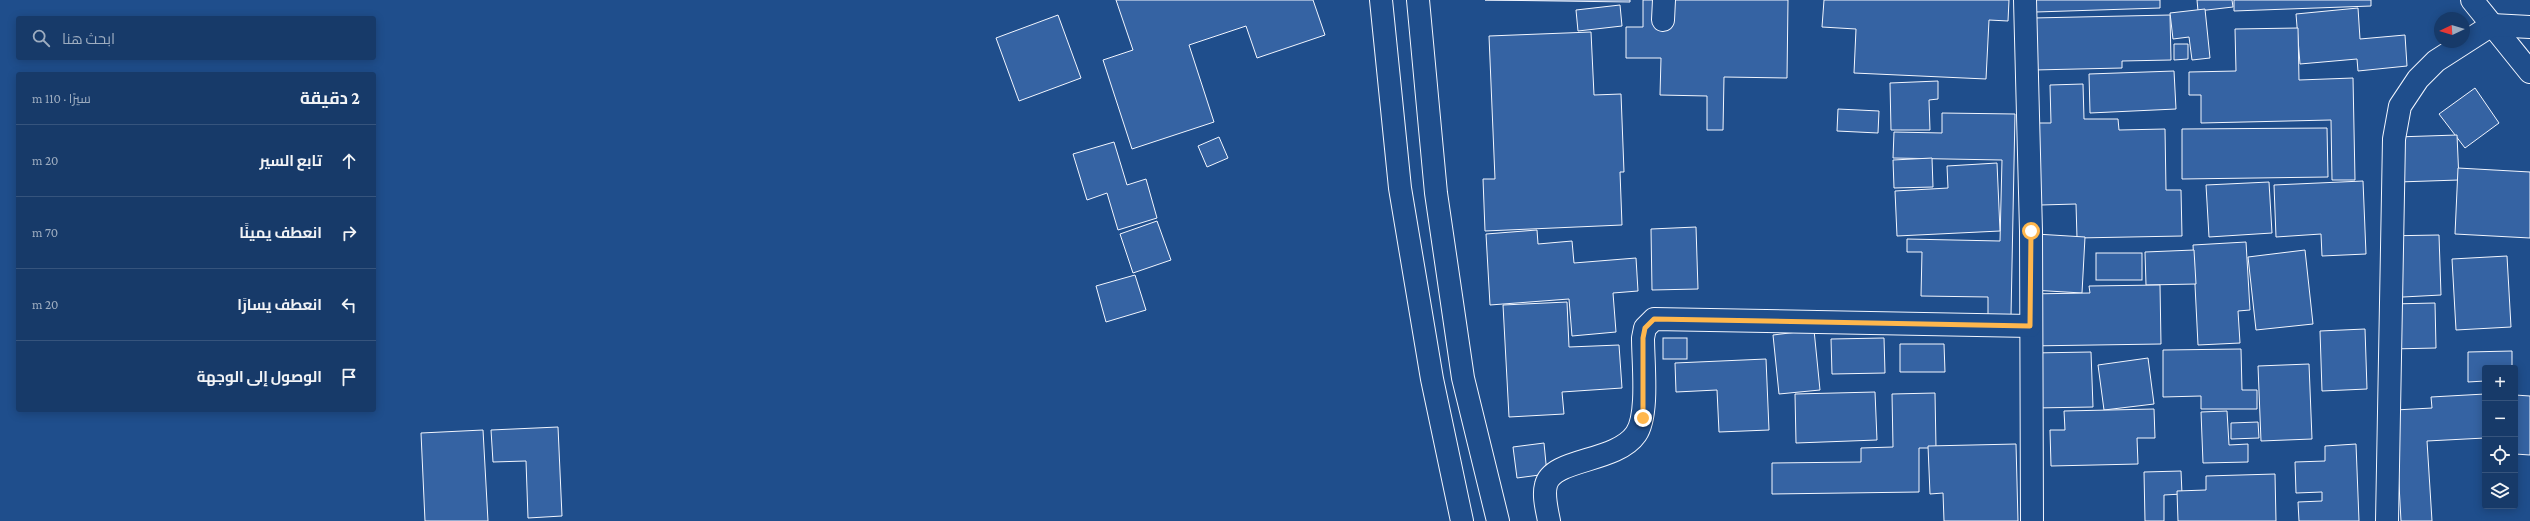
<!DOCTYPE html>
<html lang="ar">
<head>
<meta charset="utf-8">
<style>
  body { margin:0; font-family:"Crimson Pro",Cairo,serif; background:#20416f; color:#f1f3f6; direction:rtl }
  .controls { position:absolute; right:12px; bottom:12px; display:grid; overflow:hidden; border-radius:4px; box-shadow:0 2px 10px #0003 }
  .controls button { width:36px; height:36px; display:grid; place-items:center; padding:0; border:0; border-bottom:1px solid #36547d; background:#173a69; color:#f1f3f6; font:20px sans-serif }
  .compass { position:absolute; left:2434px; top:12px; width:36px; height:36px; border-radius:50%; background:#173a69; box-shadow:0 2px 10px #0003; rotate:266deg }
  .stop { position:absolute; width:12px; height:12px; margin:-9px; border:3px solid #ffb74d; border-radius:50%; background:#fff }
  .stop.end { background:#ffb74d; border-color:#fff; box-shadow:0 1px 4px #0008 }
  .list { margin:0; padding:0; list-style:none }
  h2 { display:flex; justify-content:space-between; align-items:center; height:52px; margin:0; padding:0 16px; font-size:17px }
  h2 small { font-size:13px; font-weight:400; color:#9eadc0 }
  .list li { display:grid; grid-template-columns:26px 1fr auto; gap:12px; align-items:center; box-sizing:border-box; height:72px; padding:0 16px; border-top:1px solid #36547d }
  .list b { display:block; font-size:15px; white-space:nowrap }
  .list em { font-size:13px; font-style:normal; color:#9eadc0 }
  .icon { flex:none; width:22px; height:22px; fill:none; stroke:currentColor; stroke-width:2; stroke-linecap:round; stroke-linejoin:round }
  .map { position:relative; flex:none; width:2530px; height:521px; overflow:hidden; direction:ltr }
  .search { position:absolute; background:#173a69; box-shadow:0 2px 10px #0003; left:16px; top:16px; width:360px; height:44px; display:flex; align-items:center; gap:10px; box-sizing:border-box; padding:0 14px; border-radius:4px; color:#9eadc0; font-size:15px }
  .panel { position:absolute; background:#173a69; box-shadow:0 2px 10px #0003; left:16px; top:72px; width:360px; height:340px; border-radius:4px; direction:rtl }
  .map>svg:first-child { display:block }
  .building { fill:#3563a3; stroke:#f2f6ff }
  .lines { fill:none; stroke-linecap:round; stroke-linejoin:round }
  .minor-casing { stroke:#f2f6ff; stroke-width:24 }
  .highway-casing { stroke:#f2f6ff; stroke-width:24 }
  .minor { stroke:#1f4e8c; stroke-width:22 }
  .highway { stroke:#1f4e8c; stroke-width:22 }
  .route { stroke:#ffb74d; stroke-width:5 }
</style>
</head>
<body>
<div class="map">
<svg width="2530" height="521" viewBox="0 0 2530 521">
  <rect width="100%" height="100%" fill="#1f4e8c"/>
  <g class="building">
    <path d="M 1116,0 L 1313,0 L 1325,35 L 1257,58 L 1246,26 L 1189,45 L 1214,122 L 1132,149 L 1103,60 L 1133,50 Z"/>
    <path d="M 1485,0 L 1630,0 L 1630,2 Z"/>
    <path d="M 1643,0 L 1788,0 L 1787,78 L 1724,77 L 1723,130 L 1707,130 L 1707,96 L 1660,95 L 1661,58 L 1626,58 L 1626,27 L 1643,27 Z"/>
    <path d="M 1824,0 L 2009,0 L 2008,21 L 1989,20 L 1986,79 L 1854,73 L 1856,29 L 1822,27 Z"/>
    <path d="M 2036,0 L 2160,0 L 2160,8 L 2036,12 Z"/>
    <path d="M 2197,0 L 2232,0 L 2233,7 L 2198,11 Z"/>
    <path d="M 2234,0 L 2371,0 L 2371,6 L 2234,11 Z"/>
    <path d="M 1620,5 L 1622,26 L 1578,31 L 1576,10 Z"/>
    <path d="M 2358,8 L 2360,39 L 2405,35 L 2407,66 L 2358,71 L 2357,59 L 2300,64 L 2296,14 Z"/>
    <path d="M 2205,9 L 2210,58 L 2192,60 L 2189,37 L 2173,39 L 2170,13 Z"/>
    <path d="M 1058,15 L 1081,78 L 1019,101 L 996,38 Z"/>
    <path d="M 2170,15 L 2171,60 L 2122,61 L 2122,68 L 2034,70 L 2033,18 Z"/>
    <path d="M 2298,28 L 2299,80 L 2353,78 L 2355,180 L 2332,180 L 2331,120 L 2201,123 L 2201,95 L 2189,95 L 2189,72 L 2236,71 L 2235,29 Z"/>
    <path d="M 1591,32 L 1594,95 L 1621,94 L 1624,172 L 1620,172 L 1622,225 L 1485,231 L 1483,179 L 1495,179 L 1489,36 Z"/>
    <path d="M 2174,44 L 2188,44 L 2188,59 L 2174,60 Z"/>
    <path d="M 2174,71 L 2176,109 L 2090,113 L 2089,74 Z"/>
    <path d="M 1938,81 L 1938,99 L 1929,100 L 1930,130 L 1891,130 L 1890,83 Z"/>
    <path d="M 2083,84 L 2084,119 L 2118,119 L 2119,130 L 2165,129 L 2166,190 L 2181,190 L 2182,236 L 2077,238 L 2076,204 L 2041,205 L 2032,123 L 2051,123 L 2050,85 Z"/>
    <path d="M 2475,88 L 2499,123 L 2465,148 L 2439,114 Z"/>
    <path d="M 1838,109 L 1879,111 L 1878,133 L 1837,131 Z"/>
    <path d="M 1942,113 L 2015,114 L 2011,316 L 1988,315 L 1988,297 L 1921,296 L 1922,252 L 1907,252 L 1907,239 L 2000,241 L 2002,160 L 1893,158 L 1894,132 L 1942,133 Z"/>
    <path d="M 2327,128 L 2328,177 L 2182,179 L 2182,129 Z"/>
    <path d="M 2457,135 L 2459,180 L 2398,182 L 2396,137 Z"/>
    <path d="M 1219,137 L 1228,158 L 1207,167 L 1198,146 Z"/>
    <path d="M 1114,142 L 1127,185 L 1146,179 L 1157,218 L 1118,230 L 1107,193 L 1087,200 L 1073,154 Z"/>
    <path d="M 1932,158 L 1933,187 L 1894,188 L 1893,160 Z"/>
    <path d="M 1997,163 L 2000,231 L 1897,236 L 1895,191 L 1948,188 L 1947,166 Z"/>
    <path d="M 2458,168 L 2530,172 L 2530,238 L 2455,234 Z"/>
    <path d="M 2363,181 L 2366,254 L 2322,256 L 2321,234 L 2276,237 L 2274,185 Z"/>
    <path d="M 2269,182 L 2272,233 L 2209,237 L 2206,185 Z"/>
    <path d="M 1157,221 L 1171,260 L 1133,273 L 1120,234 Z"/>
    <path d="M 1696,227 L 1698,289 L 1652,290 L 1651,229 Z"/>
    <path d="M 1537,230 L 1538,244 L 1572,241 L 1574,263 L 1636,258 L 1638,291 L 1613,293 L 1616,332 L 1572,336 L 1569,299 L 1490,305 L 1486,234 Z"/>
    <path d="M 2036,234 L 2085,237 L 2082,293 L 2032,290 Z"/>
    <path d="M 2439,235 L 2441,295 L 2384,298 L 2382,236 Z"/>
    <path d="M 2246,242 L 2250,310 L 2238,311 L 2240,343 L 2198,345 L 2193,245 Z"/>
    <path d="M 2194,250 L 2196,284 L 2146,285 L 2145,252 Z"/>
    <path d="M 2305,250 L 2313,324 L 2256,330 L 2248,257 Z"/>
    <rect x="2096" y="253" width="46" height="27"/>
    <path d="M 2507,256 L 2511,327 L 2456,330 L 2452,259 Z"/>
    <path d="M 1135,275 L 1146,310 L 1106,322 L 1096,286 Z"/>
    <path d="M 2160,285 L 2161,344 L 2028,346 L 2027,294 L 2090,293 L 2089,286 Z"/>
    <path d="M 1567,302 L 1569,347 L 1619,345 L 1622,388 L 1562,392 L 1564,414 L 1509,417 L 1503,305 Z"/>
    <path d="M 2435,303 L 2436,348 L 2391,349 L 2391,304 Z"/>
    <path d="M 2365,329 L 2367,389 L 2322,391 L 2320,331 Z"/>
    <path d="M 1814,330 L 1820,390 L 1779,394 L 1773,335 Z"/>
    <rect x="1663" y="338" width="24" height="21"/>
    <path d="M 1884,338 L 1885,373 L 1832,374 L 1831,339 Z"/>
    <path d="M 1900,344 L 1944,344 L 1945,372 L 1900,372 Z"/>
    <path d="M 2241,349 L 2242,390 L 2257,390 L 2257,409 L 2201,409 L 2201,396 L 2163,397 L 2163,350 Z"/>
    <path d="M 2512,351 L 2512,368 L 2485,368 L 2485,381 L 2468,382 L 2468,352 Z"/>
    <path d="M 2091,352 L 2093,407 L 2035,408 L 2033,353 Z"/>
    <path d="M 2148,358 L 2154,404 L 2104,410 L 2098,365 Z"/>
    <path d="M 1766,359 L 1769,430 L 1719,432 L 1717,390 L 1676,392 L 1675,363 Z"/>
    <path d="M 2309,364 L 2312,439 L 2261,441 L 2258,366 Z"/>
    <path d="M 1875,392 L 1877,440 L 1796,443 L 1795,394 Z"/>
    <path d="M 1935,393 L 1936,448 L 1919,448 L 1919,492 L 1772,494 L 1772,463 L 1861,462 L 1861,448 L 1893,447 L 1892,394 Z"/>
    <path d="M 2485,394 L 2485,438 L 2427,441 L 2432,521 L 2401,521 L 2395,410 L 2432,408 L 2431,397 Z"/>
    <path d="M 2515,395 L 2530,396 L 2530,455 L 2515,454 Z"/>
    <path d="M 2154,409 L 2155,438 L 2137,438 L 2138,464 L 2051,466 L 2050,430 L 2065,430 L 2064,411 Z"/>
    <path d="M 2227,411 L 2229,445 L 2248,444 L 2248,462 L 2203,463 L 2201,412 Z"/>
    <path d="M 2258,422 L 2259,438 L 2231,439 L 2231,423 Z"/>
    <path d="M 558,427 L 562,516 L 528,518 L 526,461 L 493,462 L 491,430 Z"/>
    <path d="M 483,430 L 488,521 L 425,521 L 421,433 Z"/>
    <path d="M 1544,443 L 1547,474 L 1517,478 L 1513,447 Z"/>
    <path d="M 2016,444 L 2018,521 L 1944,521 L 1943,493 L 1930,494 L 1928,446 Z"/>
    <path d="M 2356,444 L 2359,521 L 2299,521 L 2298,502 L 2322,501 L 2322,492 L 2296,493 L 2295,462 L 2325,461 L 2325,446 Z"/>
    <path d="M 2181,471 L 2182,494 L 2164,495 L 2164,521 L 2145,521 L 2144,472 Z"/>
    <path d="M 2275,474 L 2276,521 L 2178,521 L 2177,491 L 2206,490 L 2206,476 Z"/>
  </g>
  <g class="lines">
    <defs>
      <g id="minor">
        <path d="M 2025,0 L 2031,231 L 2032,521"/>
        <path d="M 2472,0 L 2530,72"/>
        <path d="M 1663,20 L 1664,0"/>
        <path d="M 1549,521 C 1547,510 1543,496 1546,485 C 1552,458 1616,463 1636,434 C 1649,415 1643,363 1643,338 L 1645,328 L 1654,319 L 2030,326"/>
        <path d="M 2387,521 L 2394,139 L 2400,106 L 2418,79 L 2436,61 L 2492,25 L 2530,27"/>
      </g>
      <g id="highway">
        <path d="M 1381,0 L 1400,188 L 1432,379 L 1462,521"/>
        <path d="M 1418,0 L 1436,193 L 1463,378 L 1498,521"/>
      </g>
    </defs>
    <use href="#minor" class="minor-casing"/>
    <use href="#highway" class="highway-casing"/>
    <use href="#minor" class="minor"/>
    <use href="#highway" class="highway"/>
  </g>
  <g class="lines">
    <path class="route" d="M 1643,418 L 1643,338 L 1645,328 L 1654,319 L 2030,326 L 2031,231"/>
  </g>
</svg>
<div class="controls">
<button>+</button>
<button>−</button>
<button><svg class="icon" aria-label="locate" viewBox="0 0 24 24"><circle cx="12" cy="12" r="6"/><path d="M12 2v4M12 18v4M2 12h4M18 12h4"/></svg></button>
<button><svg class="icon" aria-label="layers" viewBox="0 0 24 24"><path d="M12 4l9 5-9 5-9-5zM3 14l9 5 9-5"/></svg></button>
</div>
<svg class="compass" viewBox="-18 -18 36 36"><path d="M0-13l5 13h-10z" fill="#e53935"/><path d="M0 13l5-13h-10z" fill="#9eadc0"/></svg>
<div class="stop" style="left:2031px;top:231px"></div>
<div class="stop end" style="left:1643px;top:418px"></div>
<div class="search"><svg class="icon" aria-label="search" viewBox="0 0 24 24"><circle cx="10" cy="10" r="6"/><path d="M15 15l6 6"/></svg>ابحث هنا</div>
<section class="panel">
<h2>2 دقيقة<small>سيرًا · 110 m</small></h2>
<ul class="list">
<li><svg class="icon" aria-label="ahead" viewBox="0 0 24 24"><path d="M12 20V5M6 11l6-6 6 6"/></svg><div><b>تابع السير</b></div><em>20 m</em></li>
<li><svg class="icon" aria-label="right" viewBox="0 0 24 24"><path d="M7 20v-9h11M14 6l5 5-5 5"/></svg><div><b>انعطف يمينًا</b></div><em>70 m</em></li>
<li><svg class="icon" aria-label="left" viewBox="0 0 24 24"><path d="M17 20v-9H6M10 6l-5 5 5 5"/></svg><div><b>انعطف يسارًا</b></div><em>20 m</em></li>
<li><svg class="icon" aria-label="arrive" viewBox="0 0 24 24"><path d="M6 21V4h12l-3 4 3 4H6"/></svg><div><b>الوصول إلى الوجهة</b></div></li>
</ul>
</section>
</div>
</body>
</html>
